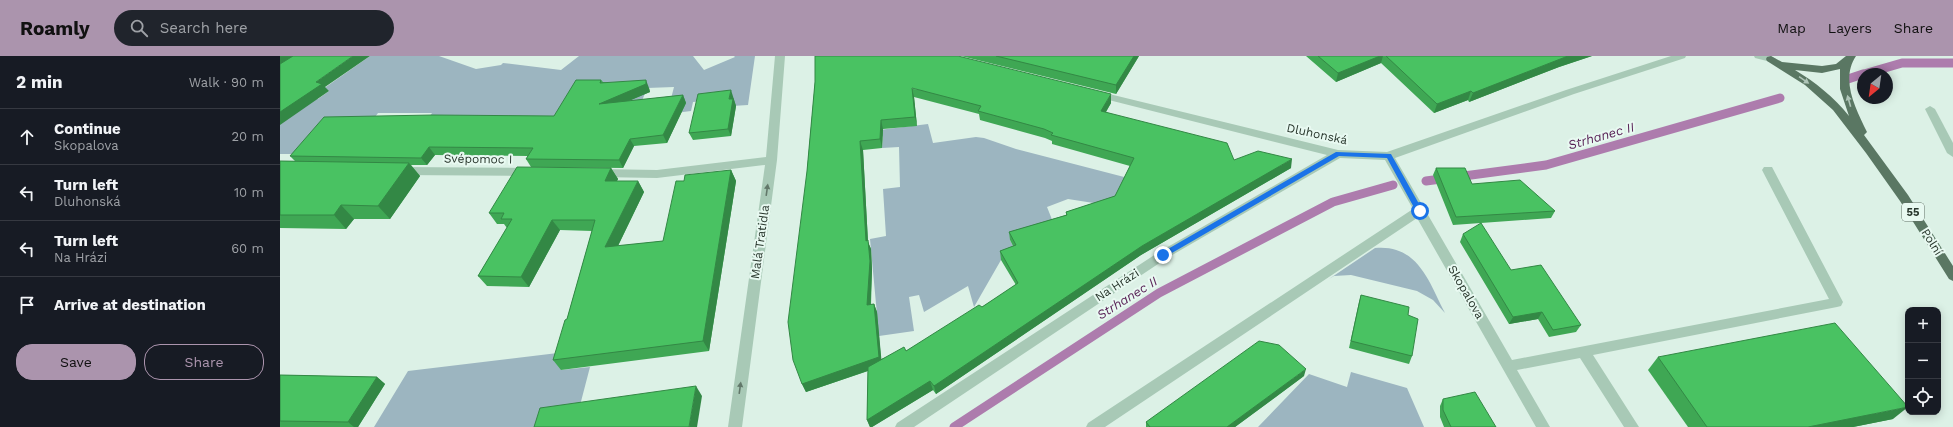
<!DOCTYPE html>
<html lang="en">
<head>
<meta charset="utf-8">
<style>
  body { margin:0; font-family:"Work Sans",sans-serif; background:#20242c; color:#f1f3f6 }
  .controls { position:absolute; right:12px; bottom:12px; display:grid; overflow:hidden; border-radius:8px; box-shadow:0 2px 10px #0003 }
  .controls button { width:36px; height:36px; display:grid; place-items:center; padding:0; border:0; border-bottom:1px solid #363941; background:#171b24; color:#f1f3f6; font:20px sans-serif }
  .compass { position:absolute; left:1577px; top:12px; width:36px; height:36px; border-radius:50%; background:#171b24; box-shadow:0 2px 10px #0003; rotate:209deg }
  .stop { position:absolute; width:12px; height:12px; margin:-9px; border:3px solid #1a73e8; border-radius:50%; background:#fff }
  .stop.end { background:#1a73e8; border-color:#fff; box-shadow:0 1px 4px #0008 }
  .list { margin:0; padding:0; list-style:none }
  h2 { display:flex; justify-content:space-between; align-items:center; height:52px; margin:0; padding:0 16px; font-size:17px }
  h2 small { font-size:13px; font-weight:400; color:#9ea1a6 }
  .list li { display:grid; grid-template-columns:26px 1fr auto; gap:12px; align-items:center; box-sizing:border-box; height:56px; padding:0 16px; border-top:1px solid #363941 }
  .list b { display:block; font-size:15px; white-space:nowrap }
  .list p { margin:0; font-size:13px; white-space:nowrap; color:#9ea1a6 }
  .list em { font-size:13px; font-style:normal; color:#9ea1a6 }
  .actions { display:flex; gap:8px; padding:12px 16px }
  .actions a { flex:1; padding:9px 0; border:1px solid #ab94ad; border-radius:16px; text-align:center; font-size:14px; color:#ab94ad }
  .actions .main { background:#ab94ad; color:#111 }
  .icon { flex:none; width:22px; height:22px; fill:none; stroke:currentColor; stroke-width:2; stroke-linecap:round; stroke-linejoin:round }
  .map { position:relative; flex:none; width:1673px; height:371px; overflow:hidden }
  header { display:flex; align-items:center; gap:24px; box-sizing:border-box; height:56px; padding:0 20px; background:#ab94ad; color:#111 }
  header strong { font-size:19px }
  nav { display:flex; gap:22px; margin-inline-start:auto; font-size:14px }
  .search { width:280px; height:36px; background:#20242c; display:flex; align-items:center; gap:10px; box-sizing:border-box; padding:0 14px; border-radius:22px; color:#9ea1a6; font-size:15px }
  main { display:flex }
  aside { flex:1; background:#171b24 }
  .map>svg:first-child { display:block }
  .green { fill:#9cb5c0 }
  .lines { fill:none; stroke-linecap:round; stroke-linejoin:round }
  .stream { stroke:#ad7cad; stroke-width:9 }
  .minor { fill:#a8c9b6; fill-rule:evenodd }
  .major { fill:#5a7763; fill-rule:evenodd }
  .wall { fill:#3fa754; fill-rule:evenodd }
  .shaded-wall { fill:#338845 }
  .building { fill:#49c262; stroke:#338845 }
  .oneway { fill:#afc5b8 }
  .oneway2 { fill:#62786a }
  .route { fill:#1a73e8 }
  .labels { text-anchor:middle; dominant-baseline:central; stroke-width:4; stroke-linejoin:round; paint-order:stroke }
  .shield { fill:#e8f9f1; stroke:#627067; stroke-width:1 }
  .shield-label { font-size:11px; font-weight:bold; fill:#28362c }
  .street-label { font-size:12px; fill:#28362c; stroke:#e8f9f1 }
  .water-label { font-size:13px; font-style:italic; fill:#561f54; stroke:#e8f9f1 }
</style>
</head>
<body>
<header>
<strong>Roamly</strong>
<div class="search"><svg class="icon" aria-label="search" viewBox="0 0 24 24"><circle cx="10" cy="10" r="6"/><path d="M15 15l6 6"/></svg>Search here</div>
<nav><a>Map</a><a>Layers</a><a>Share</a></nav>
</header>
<main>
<aside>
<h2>2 min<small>Walk · 90 m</small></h2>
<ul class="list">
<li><svg class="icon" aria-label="ahead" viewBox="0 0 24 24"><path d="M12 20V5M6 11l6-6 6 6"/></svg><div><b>Continue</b><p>Skopalova</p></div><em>20 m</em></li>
<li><svg class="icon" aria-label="left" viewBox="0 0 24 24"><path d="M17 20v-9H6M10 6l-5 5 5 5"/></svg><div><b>Turn left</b><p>Dluhonská</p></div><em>10 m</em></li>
<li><svg class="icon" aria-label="left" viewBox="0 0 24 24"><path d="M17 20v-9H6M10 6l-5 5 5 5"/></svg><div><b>Turn left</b><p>Na Hrázi</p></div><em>60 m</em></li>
<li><svg class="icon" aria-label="arrive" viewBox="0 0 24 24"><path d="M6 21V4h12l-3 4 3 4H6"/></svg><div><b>Arrive at destination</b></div></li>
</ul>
<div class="actions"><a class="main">Save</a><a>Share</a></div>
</aside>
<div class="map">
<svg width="1673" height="371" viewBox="0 0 1673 371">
  <rect width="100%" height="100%" fill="#dcf1e6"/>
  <g class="green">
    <path d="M 90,0 L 159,0 L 196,13 L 221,9 L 223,7 L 281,14 L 299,0 L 413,0 L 424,14 L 455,1 L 454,0 L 475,0 L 468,49 L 452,50 L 453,42 L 413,46 L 411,55 L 387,58 L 394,31 L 367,32 L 360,50 L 232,99 L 122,99 L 152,57 L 98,57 L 89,69 L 26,98 L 0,98 L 0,31 L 38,43 L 49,35 L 43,33 Z"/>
    <path d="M 648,68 L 653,87 L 696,81 L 704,82 L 736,93 L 848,122 L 841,137 L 820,148 L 788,143 L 767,151 L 775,171 L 730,184 L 737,198 L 721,204 L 694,251 L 688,230 L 644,256 L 639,239 L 629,241 L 634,275 L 599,280 L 590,183 L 606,180 L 603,133 L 620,131 L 619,91 L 602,92 L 603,81 L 599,74 Z"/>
    <path d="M 1095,192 C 1138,188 1149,226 1165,257 L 1153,244 L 1137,235 L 1071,219 L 1054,220 L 1049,223 Z"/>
    <path d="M 286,296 L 281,314 L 310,311 L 298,357 L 266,371 L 94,371 L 128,315 Z"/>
    <path d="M 1071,316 L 1127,332 L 1144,371 L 978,371 L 1029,318 L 1067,331 Z"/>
  </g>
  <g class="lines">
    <g class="stream">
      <path d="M 1584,18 L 1622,7 L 1673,7"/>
      <path d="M 1568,23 L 1583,18"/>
      <path d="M 1146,125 L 1266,109 L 1500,42"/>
      <path d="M 674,371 L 879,237 L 1053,146 L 1113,129"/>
    </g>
    <g class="minor">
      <path d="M 495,0 L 505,0 L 497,104 L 462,371 L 448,371 L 485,109 L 377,122 L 319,121 L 313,117 L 319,113 L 377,114 L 486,101 Z"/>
      <path d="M 1391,0 L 1406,0 L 1405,2 L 1294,38 L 1115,102 L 1232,304 L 1549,243 L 1482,114 L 1484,111 L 1492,111 L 1563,246 L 1561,250 L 1557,251 L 1313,299 L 1359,371 L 1344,371 L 1300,302 L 1237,314 L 1270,371 L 1256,371 L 1137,162 L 825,371 L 806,371 L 808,367 L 1133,153 L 1105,104 L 1060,102 L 887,202 L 634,371 L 615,371 L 617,367 L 879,196 L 1047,99 L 813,40 L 812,38 L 813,36 L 817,35 L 1058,94 L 1107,96 L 1286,34 Z"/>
      <path d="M 1474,0 L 1491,0 L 1496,3 L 1491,6 L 1475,2 Z"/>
      <path d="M 1650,50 L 1655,53 L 1673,87 L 1673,101 L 1667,97 L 1645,53 Z"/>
      <path d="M 119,111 L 251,112 L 257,116 L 251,120 L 119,119 L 113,115 Z"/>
    </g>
    <path class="major" d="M 1491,0 L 1502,6 L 1542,10 L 1556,8 L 1566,0 L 1576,0 C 1560,24 1576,53 1587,76 L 1584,79 L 1628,139 L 1673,210 L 1673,225 L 1669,223 L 1620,145 L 1586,97 L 1553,54 L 1525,29 L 1487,5 L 1486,3 L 1487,1 ZM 1560,13 L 1560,33 L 1569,60 C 1554,41 1535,26 1515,14 L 1542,17 Z"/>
  </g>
  <g class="wall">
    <path d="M 681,0 L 859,0 L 836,38 Z"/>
    <path d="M 1026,0 L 1312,0 L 1279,11 L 1189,46 L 1188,44 L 1154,57 L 1101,7 L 1056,26 Z"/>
    <path d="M 321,24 L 323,26 L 369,32 L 370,36 L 348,45 L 403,39 L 406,47 L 387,87 L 354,90 L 343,112 L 251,111 L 246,103 L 248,100 L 155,99 L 147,109 L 131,109 L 140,120 L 110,163 L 74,163 L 66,173 L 0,172 L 0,105 L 15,105 L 10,100 L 274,60 Z"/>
    <path d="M 535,26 L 831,47 L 826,56 L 954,104 L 1011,112 L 861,199 L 656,338 L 653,334 L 592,371 L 590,371 L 587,364 L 588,315 L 526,336 L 522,328 L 527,115 ZM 634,41 L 699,58 L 700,64 L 765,82 L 772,85 L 772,88 L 850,110 L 835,140 L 786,156 L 786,159 L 729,176 L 730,184 L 733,190 L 720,195 L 721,204 L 736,229 L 702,251 L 626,295 L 601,303 L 597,256 L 594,248 L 591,249 L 592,214 L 591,193 L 588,186 L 583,94 L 602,92 L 603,73 L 637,70 Z"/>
    <path d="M 454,42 L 454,44 L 456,50 L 451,80 L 413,84 L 409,77 Z"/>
    <path d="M 331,112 L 338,123 L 337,125 L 358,125 L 364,136 L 338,190 L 383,185 L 404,125 L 451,114 L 456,125 L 429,295 L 281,314 L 273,304 L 287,263 L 312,175 L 280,174 L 249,231 L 207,230 L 198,220 L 227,172 L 224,168 L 217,168 L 209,157 Z"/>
    <path d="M 1156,112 L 1192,128 L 1275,155 L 1271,162 L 1173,169 L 1153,119 Z"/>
    <path d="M 1183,178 L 1231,214 L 1301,269 L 1296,276 L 1269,281 L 1258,263 L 1229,268 L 1180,186 Z"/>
    <path d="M 1081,239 L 1128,259 L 1132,300 L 1129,308 L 1069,292 L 1079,246 Z"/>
    <path d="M 1378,301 L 1613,363 L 1573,371 L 1408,371 L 1368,314 Z"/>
    <path d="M 0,319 L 97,321 L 105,328 L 78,371 L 0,371 Z"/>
    <path d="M 1024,320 L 955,371 L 866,371 L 866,366 Z"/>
    <path d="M 1163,343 L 1216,371 L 1164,371 L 1160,361 L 1160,350 Z"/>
  </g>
  <g class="shaded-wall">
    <path d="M 0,0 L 15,0 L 0,9 Z"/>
    <path d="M 73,0 L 90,0 L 45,31 L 49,35 L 0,69 L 0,56 L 36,26 Z"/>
    <path d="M 854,0 L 859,0 L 836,38 L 836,29 Z"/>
    <path d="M 1100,0 L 1103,0 L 1101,7 L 1056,26 L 1058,17 Z"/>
    <path d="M 1288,0 L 1312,0 L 1279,11 L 1189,46 L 1193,37 Z"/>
    <path d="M 366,24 L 369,32 L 370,36 L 323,56 L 319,48 Z"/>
    <path d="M 632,32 L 634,41 L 637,70 L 635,61 Z"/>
    <path d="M 451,34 L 456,50 L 451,80 L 448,73 L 449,43 Z"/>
    <path d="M 1191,35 L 1188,44 L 1154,57 L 1157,48 Z"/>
    <path d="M 831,38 L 831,47 L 821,64 L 821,55 Z"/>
    <path d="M 403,39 L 406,47 L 387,87 L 383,79 Z"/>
    <path d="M 601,64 L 603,73 L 602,92 L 600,83 Z"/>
    <path d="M 350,83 L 354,90 L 343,112 L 339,104 Z"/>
    <path d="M 580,85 L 583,94 L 588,186 L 591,193 L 592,214 L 590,258 L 587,249 L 586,185 Z"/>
    <path d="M 149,91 L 155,99 L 147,109 L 141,102 Z"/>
    <path d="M 1012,103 L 1011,112 L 861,199 L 656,338 L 654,330 L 862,190 Z"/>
    <path d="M 129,107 L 140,120 L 110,163 L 98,150 Z"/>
    <path d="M 331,112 L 338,123 L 331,135 L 325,125 Z"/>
    <path d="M 451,114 L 456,125 L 429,295 L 423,285 Z"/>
    <path d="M 358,125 L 364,136 L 332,202 L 325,191 Z"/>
    <path d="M 61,149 L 74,163 L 66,173 L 54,159 Z"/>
    <path d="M 272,164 L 280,174 L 249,231 L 241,221 Z"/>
    <path d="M 594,248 L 597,256 L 602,310 L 526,336 L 522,328 Z"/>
    <path d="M 1262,256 L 1258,263 L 1229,268 L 1233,261 Z"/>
    <path d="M 1026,313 L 1024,320 L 955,371 L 947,371 Z"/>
    <path d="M 97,321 L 105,328 L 78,371 L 74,371 L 68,366 Z"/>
    <path d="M 650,325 L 653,334 L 592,371 L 590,371 L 587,364 Z"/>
    <path d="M 416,330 L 422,340 L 417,371 L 409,371 Z"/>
    <path d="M 1628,351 L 1613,363 L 1573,371 L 1528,371 Z"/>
  </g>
  <g class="building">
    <path d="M 13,0 L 73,0 L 36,26 L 42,28 L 0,56 L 0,8 Z"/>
    <path d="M 535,0 L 678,0 L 831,38 L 821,55 L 947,87 L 954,104 L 978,95 L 1012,103 L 862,190 L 654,330 L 650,325 L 587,364 L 588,311 L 624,291 L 626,295 L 699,249 L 702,251 L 738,227 L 720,195 L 736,189 L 729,176 L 787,159 L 786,156 L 835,140 L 854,102 L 771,79 L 773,77 L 764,73 L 698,55 L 701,50 L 632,32 L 635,61 L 601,64 L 600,83 L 580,85 L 586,185 L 588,184 L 590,205 L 587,249 L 594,248 L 599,301 L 522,328 L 513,304 L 508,266 L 527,115 L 535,26 Z"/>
    <path d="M 716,0 L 854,0 L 836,29 Z"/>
    <path d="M 1038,0 L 1100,0 L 1058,17 Z"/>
    <path d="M 1106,0 L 1288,0 L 1193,37 L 1191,35 L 1157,48 Z"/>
    <path d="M 296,24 L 321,24 L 320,27 L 366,24 L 366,28 L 319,48 L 403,39 L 383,79 L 350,83 L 339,104 L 246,103 L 253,92 L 149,91 L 141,102 L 10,100 L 44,61 L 153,59 L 274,60 Z"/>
    <path d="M 451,34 L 449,43 L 453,43 L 448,73 L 409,77 L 418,38 Z"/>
    <path d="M 0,105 L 129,107 L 98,150 L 61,149 L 54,159 L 0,159 Z"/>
    <path d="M 237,111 L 331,112 L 325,125 L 358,125 L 325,191 L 383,185 L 396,125 L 404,125 L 405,119 L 451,114 L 423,285 L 273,304 L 285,264 L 287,263 L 315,164 L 272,164 L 241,221 L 198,220 L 232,163 L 221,163 L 224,157 L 209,157 Z"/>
    <path d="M 1156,112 L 1185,112 L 1192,128 L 1240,124 L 1275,155 L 1176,161 Z"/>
    <path d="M 1201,167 L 1231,214 L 1261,209 L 1301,269 L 1273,274 L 1262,256 L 1233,261 L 1183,178 Z"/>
    <path d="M 1081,239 L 1129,251 L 1128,259 L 1138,263 L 1132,300 L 1071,285 Z"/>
    <path d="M 1555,267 L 1628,351 L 1528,371 L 1427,371 L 1378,301 Z"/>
    <path d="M 979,285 L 999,289 L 1026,313 L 947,371 L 869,371 L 870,371 L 866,366 Z"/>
    <path d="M 0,319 L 97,321 L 68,366 L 0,365 Z"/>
    <path d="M 416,330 L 409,371 L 254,371 L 260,352 Z"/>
    <path d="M 1195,336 L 1216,371 L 1171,371 L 1163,354 L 1163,343 Z"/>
  </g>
  <defs><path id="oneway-solid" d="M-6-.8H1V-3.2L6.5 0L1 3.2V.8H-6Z"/></defs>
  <g class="oneway">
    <use href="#oneway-solid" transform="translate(1524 24) rotate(35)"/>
    <use href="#oneway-solid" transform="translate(1569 45) rotate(-106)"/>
  </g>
  <g class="oneway2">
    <use href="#oneway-solid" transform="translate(487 134) rotate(-82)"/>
    <use href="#oneway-solid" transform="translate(460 332) rotate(-82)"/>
  </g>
  <path class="route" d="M 1056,96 L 1111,98 L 1143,155 L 1142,157 L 1137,157 L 1107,102 L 1059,100 L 885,201 L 881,201 L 881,197 Z"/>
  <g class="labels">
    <rect class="shield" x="1622" y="147" width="22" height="18" rx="3"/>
    <g class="shield-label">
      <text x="1633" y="156">55</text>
    </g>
    <g class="street-label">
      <text transform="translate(1037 78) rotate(12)">Dluhonská</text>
      <text transform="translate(198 103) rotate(1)">Svépomoc I</text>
      <text transform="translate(480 186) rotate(-82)">Malá Tratidla</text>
      <text transform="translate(1652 186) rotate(58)">Polní</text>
      <text transform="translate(837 229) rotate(-33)">Na Hrázi</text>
      <text transform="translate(1186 236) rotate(60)">Skopalova</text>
    </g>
    <g class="water-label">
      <text transform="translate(1321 80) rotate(-16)">Strhanec II</text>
      <text transform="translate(847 242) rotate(-32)">Strhanec II</text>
    </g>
  </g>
</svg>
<div class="controls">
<button>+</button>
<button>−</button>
<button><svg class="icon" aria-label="locate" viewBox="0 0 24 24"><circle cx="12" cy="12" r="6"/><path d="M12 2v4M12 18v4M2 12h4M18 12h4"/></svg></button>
</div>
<svg class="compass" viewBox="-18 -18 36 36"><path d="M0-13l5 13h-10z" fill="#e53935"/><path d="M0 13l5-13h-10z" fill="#9ea1a6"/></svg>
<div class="stop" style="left:1140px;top:155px"></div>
<div class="stop end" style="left:883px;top:199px"></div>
</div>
</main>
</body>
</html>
